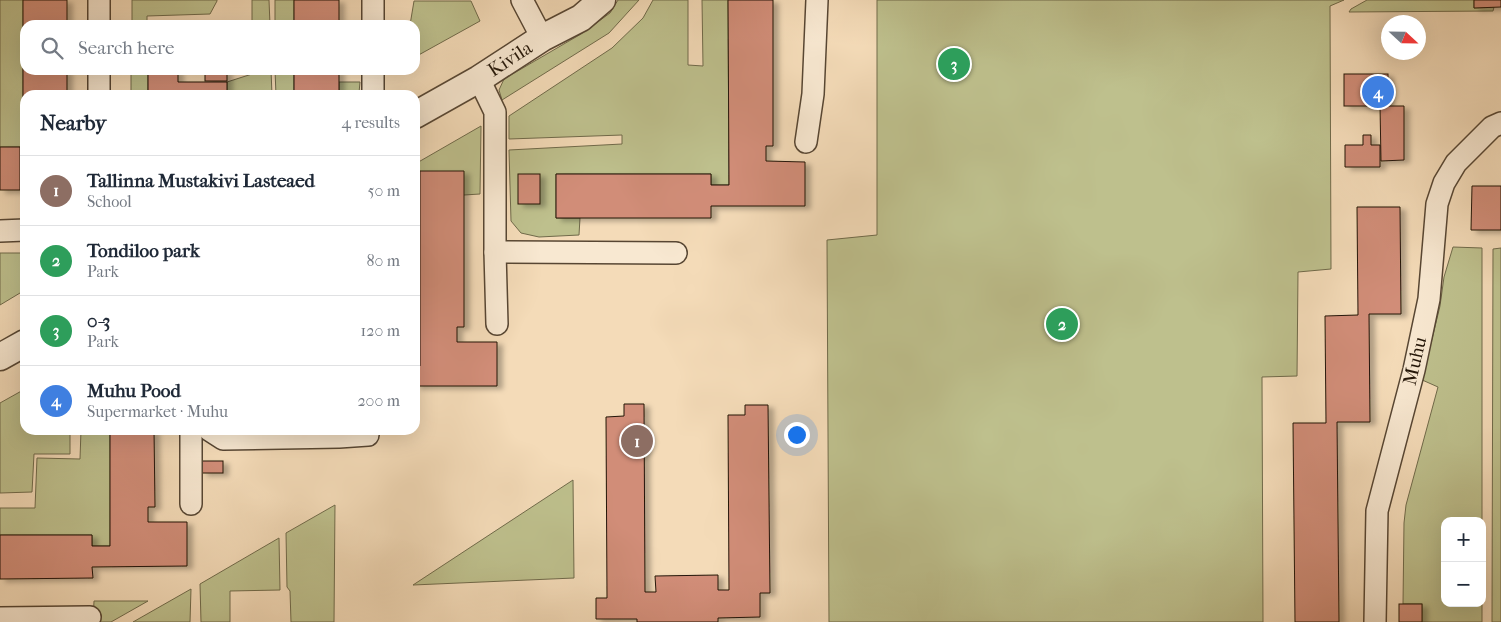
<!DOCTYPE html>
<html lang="en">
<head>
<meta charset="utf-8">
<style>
  body { margin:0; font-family:"IM FELL French Canon",serif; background:#f2f2f3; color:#1f2937 }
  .controls { position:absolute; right:15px; bottom:15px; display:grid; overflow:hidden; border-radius:10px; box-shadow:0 5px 20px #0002 }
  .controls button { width:45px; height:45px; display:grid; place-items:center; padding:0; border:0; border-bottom:1px solid #e0e1e3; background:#fff; color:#1f2937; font:25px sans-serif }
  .compass { position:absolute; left:1381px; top:15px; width:45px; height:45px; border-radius:50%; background:#fff; box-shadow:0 5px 20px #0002; rotate:112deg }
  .you { position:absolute; left:796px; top:434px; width:18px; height:18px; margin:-12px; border:4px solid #fff; border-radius:50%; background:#1a73e8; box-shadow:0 0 0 8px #1a73e833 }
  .badge { display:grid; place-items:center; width:32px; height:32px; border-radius:50%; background:#8f2418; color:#fff; font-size:16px; font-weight:700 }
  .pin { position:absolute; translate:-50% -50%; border:2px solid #fff; box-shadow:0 1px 5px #0006 }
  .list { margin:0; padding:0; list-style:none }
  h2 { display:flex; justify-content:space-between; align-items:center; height:65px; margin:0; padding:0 20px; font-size:21px }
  h2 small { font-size:16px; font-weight:400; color:#747a83 }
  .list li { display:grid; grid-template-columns:32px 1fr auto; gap:15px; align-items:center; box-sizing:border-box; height:70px; padding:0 20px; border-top:1px solid #e0e1e3 }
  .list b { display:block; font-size:19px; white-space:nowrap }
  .list p { margin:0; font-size:16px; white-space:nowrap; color:#747a83 }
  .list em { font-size:16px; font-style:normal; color:#747a83 }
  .icon { flex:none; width:28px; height:28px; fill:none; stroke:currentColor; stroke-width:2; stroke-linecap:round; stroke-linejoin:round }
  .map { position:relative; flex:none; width:1501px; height:622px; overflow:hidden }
  .search { position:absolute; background:#fff; box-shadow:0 5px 20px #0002; left:20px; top:20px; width:400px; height:55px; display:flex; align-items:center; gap:12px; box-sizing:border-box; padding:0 18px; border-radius:15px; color:#747a83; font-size:19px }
  .panel { position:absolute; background:#fff; box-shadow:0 5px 20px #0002; left:20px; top:90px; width:400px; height:345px; border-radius:15px }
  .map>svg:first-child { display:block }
  .green { fill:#bec08d; stroke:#706a4a; fill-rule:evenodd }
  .building { fill:#d18d78; stroke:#231507; filter:url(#shadow) }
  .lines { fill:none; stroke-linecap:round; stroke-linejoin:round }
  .minor-casing { stroke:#574633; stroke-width:24 }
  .tertiary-casing { stroke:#574633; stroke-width:29 }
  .minor { stroke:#f8e8d1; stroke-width:21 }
  .tertiary { stroke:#f8e8d1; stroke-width:26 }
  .labels { text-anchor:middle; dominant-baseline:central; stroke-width:4; stroke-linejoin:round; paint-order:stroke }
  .street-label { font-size:19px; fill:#231507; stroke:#f8e8d1 }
</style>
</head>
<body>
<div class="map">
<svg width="1501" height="622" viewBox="0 0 1501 622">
  <defs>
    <filter id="shadow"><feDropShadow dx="5.5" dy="3" stdDeviation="2.5" flood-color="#0004"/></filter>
  </defs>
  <rect width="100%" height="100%" fill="#f4dbb8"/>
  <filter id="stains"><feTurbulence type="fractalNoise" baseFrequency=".004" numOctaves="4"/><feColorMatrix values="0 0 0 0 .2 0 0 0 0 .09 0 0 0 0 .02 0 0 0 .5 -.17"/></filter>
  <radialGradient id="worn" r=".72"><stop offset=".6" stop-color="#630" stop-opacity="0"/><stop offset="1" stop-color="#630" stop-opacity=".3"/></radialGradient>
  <g class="green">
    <path d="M 0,0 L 23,0 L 23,143 L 20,147 L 0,147 Z"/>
    <path d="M 132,0 L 217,0 L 217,1 L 210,14 L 147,16 L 147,25 L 132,25 Z"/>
    <path d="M 252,0 L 269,0 L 270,25 L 252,25 Z"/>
    <rect x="275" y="0" width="19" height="25"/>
    <path d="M 618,0 L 639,0 L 609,33 L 502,100 L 499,90 L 504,79 L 581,34 L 610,13 Z"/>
    <path d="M 653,0 L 688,0 L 688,65 L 703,66 L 702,0 L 728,0 L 729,185 L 711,185 L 711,174 L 556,174 L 556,218 L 580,218 L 579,235 L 539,237 L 521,233 L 511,221 L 509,150 L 622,144 L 622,135 L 509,139 L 509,116 L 612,48 L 643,18 Z"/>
    <path d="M 877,0 L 1344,0 L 1330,6 L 1331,269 L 1298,272 L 1297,376 L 1262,377 L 1263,622 L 829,622 L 827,240 L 877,235 Z"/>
    <path d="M 1367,0 L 1474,0 L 1474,8 L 1494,7 L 1493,11 L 1349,12 L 1351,9 Z"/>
    <path d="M 414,1 L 471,1 L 480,21 L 415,57 L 415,25 L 410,25 Z"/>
    <rect x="131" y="70" width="17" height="25"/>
    <path d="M 252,70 L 271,70 L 272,95 L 227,95 L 227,82 L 252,74 Z"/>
    <path d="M 275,70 L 294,70 L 294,95 L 276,95 Z"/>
    <path d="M 339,82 L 360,82 L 359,93 L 356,95 L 339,95 Z"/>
    <path d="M 481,126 L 480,194 L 464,195 L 420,171 L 420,366 L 415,366 L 415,164 Z"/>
    <path d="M 23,238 L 25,238 L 25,290 L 0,305 L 0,253 L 23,253 Z"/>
    <path d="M 1453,247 L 1482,248 L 1482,622 L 1422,622 L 1422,604 L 1403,604 L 1404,523 L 1406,505 L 1438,387 L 1420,379 L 1432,339 L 1440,306 L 1444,277 ZM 1445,521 L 1482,521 L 1482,603 L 1445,603 Z"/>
    <path d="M 1501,248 L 1501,622 L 1492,622 L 1493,249 Z"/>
    <path d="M 25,389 L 25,430 L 70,430 L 70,454 L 34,454 L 32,492 L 0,493 L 0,403 Z"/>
    <path d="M 81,430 L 110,430 L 110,546 L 92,546 L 92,535 L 0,535 L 0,508 L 35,508 L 37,458 L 80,459 Z"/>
    <path d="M 573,480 L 574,578 L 413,585 Z"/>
    <path d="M 335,505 L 334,622 L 291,622 L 290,591 L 287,587 L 286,533 Z"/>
    <path d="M 279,538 L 280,590 L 230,591 L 230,622 L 201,622 L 200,584 Z"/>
    <path d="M 191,589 L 190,622 L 133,622 Z"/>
    <path d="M 94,601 L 148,601 L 111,622 L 75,622 L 93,621 Z"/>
  </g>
  <g class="building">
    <path d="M 23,0 L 67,0 L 67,25 L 25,25 L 25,70 L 67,70 L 67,95 L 25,95 L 25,143 L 23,143 Z"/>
    <rect x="294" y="0" width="45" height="25"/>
    <path d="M 728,0 L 773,0 L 773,146 L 766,146 L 766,161 L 805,162 L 805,206 L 711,206 L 711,218 L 556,218 L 556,174 L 711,174 L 711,185 L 729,185 Z"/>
    <path d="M 1474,0 L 1501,0 L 1501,7 L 1474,8 Z"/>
    <path d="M 148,70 L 178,70 L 178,82 L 227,82 L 227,95 L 148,95 Z"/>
    <rect x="205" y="70" width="22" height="11"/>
    <rect x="294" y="70" width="45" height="25"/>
    <rect x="1344" y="74" width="44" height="32"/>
    <path d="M 1380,106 L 1404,106 L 1404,160 L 1381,161 Z"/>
    <path d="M 1363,135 L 1371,135 L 1371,145 L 1380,145 L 1380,167 L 1345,167 L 1345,145 L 1363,145 Z"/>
    <rect x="0" y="147" width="20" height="43"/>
    <path d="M 420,171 L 464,171 L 464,327 L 457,327 L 457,342 L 497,342 L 497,386 L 415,386 L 415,366 L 420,366 Z"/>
    <rect x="518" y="174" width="22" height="30"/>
    <path d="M 1472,186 L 1501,186 L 1501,230 L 1471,230 Z"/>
    <path d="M 1357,207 L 1400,207 L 1401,314 L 1369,314 L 1370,422 L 1337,422 L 1339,622 L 1295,622 L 1293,423 L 1326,423 L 1325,316 L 1358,315 Z"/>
    <path d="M 624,404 L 644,404 L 645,592 L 656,592 L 655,576 L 718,575 L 718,590 L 729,590 L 728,415 L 745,415 L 745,405 L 768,405 L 770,593 L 760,593 L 760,617 L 718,618 L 718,622 L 637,622 L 637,619 L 596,619 L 596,598 L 607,598 L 606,417 L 624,416 Z"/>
    <path d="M 110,430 L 154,430 L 155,507 L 148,507 L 148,522 L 187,522 L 187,566 L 92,567 L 93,578 L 0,579 L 0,535 L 92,535 L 92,546 L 110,546 Z"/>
    <rect x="202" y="461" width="21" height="12"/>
    <rect x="1399" y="604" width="23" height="18"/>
  </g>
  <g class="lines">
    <defs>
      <g id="minor">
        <path d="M 373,0 L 373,25"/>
        <path d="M 522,0 L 542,38"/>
        <path d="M 99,25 L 99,0"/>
        <path d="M 99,70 L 99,95"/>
        <path d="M 373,70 L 373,95"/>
        <path d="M 479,79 L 495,112 L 495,252 L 497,324"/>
        <path d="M 806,142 L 813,94 L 817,0"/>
        <path d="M 0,231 L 25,230"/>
        <path d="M 495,252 L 676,253"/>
        <path d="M 191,430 L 191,504"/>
        <path d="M 209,430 L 223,439 L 339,437 L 368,435"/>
        <path d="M 0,618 L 90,617"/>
        <path d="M 1375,622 L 1377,511 L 1414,370 L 1429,299 L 1437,204 L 1444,183 L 1456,163 L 1492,127 L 1501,123"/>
      </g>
      <g id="tertiary">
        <path d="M 415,115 L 479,79 L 542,38 L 581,18 L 602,0"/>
        <path d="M 0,357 L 25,343"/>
      </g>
    </defs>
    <use href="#minor" class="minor-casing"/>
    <use href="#tertiary" class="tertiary-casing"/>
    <use href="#minor" class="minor"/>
    <use href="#tertiary" class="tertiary"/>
  </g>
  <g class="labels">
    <g class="street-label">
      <text transform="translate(510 59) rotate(-33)">Kivila</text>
      <text transform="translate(1415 361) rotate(-77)">Muhu</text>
    </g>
  </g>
  <rect width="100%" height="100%" filter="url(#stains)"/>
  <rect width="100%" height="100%" fill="url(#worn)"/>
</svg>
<div class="controls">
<button>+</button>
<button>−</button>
</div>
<svg class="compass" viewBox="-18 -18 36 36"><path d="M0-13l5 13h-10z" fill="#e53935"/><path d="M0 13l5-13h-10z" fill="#747a83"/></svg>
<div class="you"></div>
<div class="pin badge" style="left:637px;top:441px;background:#8d6e63">1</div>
<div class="pin badge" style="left:1062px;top:324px;background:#2e9e5b">2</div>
<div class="pin badge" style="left:954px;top:64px;background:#2e9e5b">3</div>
<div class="pin badge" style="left:1378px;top:92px;background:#3f7fe0">4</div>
<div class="search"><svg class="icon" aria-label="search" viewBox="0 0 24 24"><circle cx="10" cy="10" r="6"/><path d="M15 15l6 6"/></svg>Search here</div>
<section class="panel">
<h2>Nearby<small>4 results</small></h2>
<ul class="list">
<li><span class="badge" style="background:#8d6e63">1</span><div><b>Tallinna Mustakivi Lasteaed</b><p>School</p></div><em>50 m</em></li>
<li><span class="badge" style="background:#2e9e5b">2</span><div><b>Tondiloo park</b><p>Park</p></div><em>80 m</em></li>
<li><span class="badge" style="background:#2e9e5b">3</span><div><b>0-3</b><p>Park</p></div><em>120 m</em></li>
<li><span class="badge" style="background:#3f7fe0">4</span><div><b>Muhu Pood</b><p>Supermarket · Muhu</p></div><em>200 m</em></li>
</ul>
</section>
</div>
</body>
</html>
